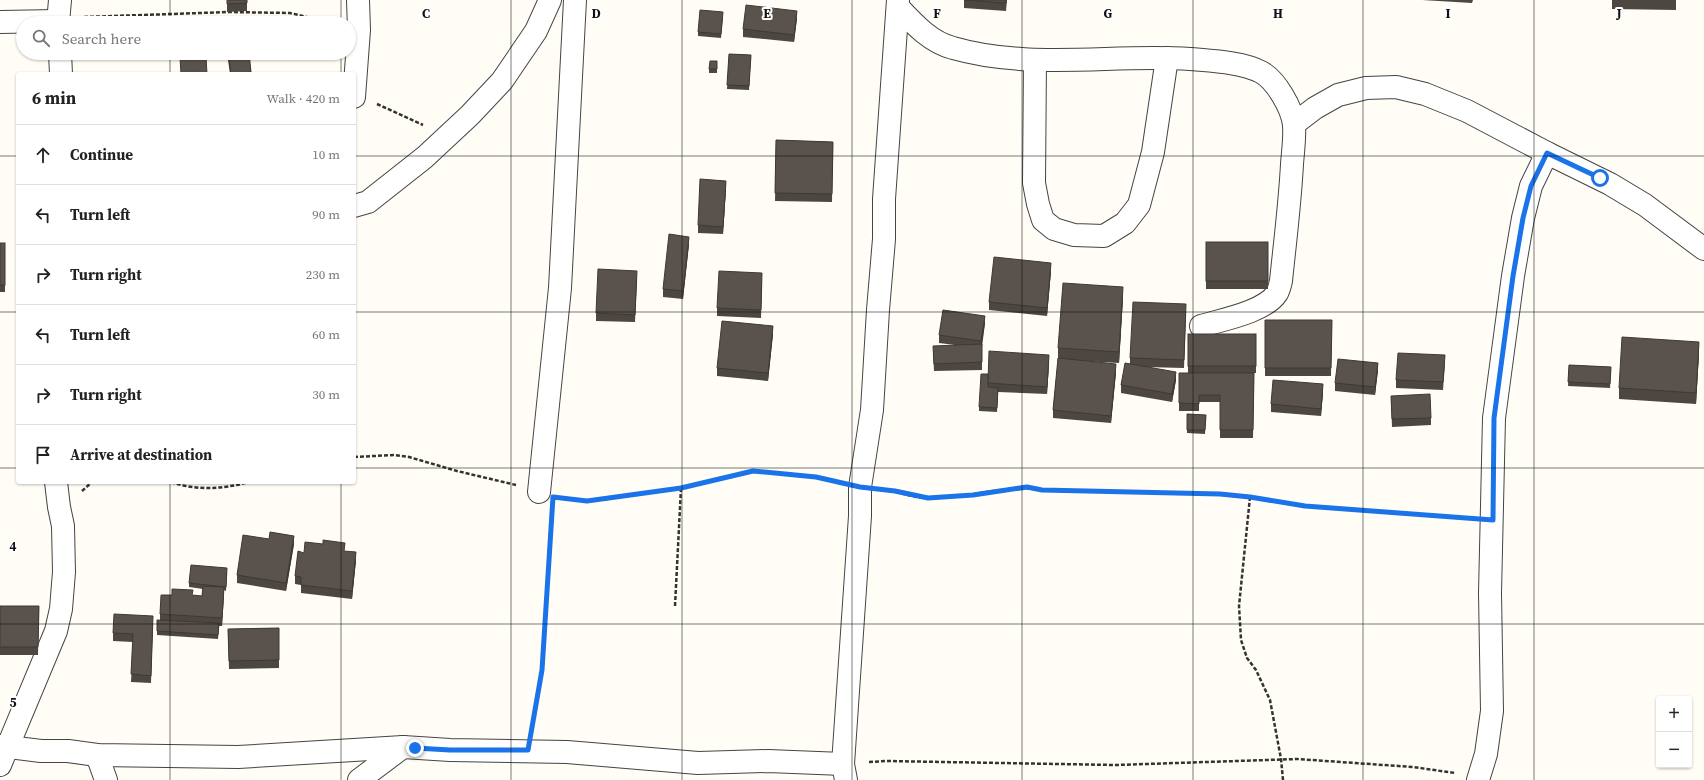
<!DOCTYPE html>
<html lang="en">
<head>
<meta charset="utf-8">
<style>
  body { margin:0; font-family:"Source Serif 4",serif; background:#f2f2f2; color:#222 }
  .controls { position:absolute; right:12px; bottom:12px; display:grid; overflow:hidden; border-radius:4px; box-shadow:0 1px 3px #0004 }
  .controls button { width:36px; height:36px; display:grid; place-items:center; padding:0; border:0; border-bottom:1px solid #e0e0e0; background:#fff; color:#222; font:20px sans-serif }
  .stop { position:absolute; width:12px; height:12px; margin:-9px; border:3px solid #1a73e8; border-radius:50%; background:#fff }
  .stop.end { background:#1a73e8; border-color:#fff; box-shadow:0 1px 4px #0008 }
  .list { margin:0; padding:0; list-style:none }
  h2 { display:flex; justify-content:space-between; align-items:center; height:52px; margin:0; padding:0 16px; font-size:17px }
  h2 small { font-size:13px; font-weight:400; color:#767676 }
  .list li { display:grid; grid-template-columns:26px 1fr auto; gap:12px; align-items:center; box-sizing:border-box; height:60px; padding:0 16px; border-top:1px solid #e0e0e0 }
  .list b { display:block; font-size:15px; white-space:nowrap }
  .list em { font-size:13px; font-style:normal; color:#767676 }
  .icon { flex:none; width:22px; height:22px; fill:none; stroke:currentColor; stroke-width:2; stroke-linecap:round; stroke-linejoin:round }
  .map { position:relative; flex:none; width:1704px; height:780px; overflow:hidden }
  .search { position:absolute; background:#fff; box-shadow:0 1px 3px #0004; left:16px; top:16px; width:340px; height:44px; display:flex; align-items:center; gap:10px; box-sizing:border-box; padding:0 14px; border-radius:22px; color:#767676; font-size:15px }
  .panel { position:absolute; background:#fff; box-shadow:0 1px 3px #0004; left:16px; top:72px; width:340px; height:412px; border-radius:4px }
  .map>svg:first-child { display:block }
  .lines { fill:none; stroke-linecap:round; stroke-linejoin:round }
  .street-casing { stroke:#444; stroke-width:24 }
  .path { stroke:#333; stroke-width:2.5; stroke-dasharray:4 2; stroke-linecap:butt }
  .street { stroke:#fff; stroke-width:22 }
  .wall { fill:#4d4742 }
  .shaded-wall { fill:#3f3936 }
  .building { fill:#5a524d; stroke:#3f3936 }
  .route { stroke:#1a73e8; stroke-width:5 }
  .grid { fill:none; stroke:#111; stroke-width:1; stroke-opacity:0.55 }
  .grid-label { font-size:13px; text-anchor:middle; font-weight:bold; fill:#111; stroke:#fff; stroke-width:4; stroke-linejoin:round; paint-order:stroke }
</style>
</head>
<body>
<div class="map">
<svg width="1704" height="780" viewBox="0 0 1704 780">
  <rect width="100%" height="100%" fill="#fffdf5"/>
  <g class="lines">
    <defs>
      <g id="street">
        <path d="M 898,7 C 913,23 930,42 953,48 C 1030,70 1111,54 1190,59 C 1212,61 1242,62 1261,72 C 1276,80 1292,108 1294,125 C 1295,137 1293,151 1292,164 C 1290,203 1285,242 1281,281 C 1280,285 1279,290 1277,293 C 1265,312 1221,320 1201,326"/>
        <path d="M 0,22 L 57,21"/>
        <path d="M 58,23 L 60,0"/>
        <path d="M 60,53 L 61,74"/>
        <path d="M 1035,60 L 1034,183 L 1038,204 L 1043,220 L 1054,229 L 1074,235 L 1104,236 L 1125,223 L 1139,205 L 1153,152 L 1167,58"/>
        <path d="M 354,97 L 359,30 L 358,0"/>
        <path d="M 1294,124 L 1315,108 L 1338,95 L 1366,88 L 1396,87 L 1425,94 L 1467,111 L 1547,153 L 1610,184 L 1645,205 L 1704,249"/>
        <path d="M 354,206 L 368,202 L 425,157 L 470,115 L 502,81 L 536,31 L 550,0"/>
        <path d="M 539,492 L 560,288 L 575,0"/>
        <path d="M 0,746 L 41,751 L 68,751 L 97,755 L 238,757 L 403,747 L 450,750 L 567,752 L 698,763 L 768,761 L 843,764"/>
        <path d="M 97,755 L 106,780"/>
        <path d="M 0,765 L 56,631 L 61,609 L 64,572 L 63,526 L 59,507 L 56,482"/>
        <path d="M 359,780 L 403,747"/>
        <path d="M 846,780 L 843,764 L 860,516 L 860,487 L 872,410 L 878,310 L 884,239 L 884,199 L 898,0"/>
        <path d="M 1478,780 L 1486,754 L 1492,711 L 1490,593 L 1494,418 L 1513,276 L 1523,218 L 1531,186 L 1547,153"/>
      </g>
    </defs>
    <use href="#street" class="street-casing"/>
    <g class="path">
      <path d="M 84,17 L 229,12 L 290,13 L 332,23"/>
      <path d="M 377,104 L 423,125"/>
      <path d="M 354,457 L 394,455 L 409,457 L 457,471 L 516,485"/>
      <path d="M 171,482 C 197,491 223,489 249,482"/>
      <path d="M 884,490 C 899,492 914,498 929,498 C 967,499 1005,484 1042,490 L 1220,494 L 1250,497 L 1305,506 L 1468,518"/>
      <path d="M 82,491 L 92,482"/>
      <path d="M 1250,497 L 1239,606 L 1241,640 L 1247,658 L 1256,670 L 1270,700 L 1281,759 L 1283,780"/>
      <path d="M 563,498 L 587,501 L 646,493 L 681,488 L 753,471 L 817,477 L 836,481"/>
      <path d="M 675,606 L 681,488"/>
      <path d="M 532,727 L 542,670 L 552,513"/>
      <path d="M 869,762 L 886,761 L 1116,765 L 1297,759 L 1413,767 L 1455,773"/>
    </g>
    <use href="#street" class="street"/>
  </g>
  <g class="wall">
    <path d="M 227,0 L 247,0 L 247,11 L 227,12 Z"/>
    <path d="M 964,0 L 1007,0 L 1006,11 L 964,8 Z"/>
    <path d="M 1422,0 L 1473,0 L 1472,3 Z"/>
    <path d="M 1612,0 L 1676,0 L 1676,10 L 1612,9 Z"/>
    <path d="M 723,16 L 721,38 L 698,36 L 698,32 Z"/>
    <path d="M 797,18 L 794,42 L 743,37 L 743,29 Z"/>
    <path d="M 227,53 L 249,53 L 251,74 L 230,74 Z"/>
    <path d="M 729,54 L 751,55 L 749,90 L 727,89 Z"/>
    <path d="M 717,61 L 717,73 L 709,73 L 709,69 Z"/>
    <path d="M 776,140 L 833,142 L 832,202 L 775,201 Z"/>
    <path d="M 726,188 L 723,234 L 698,233 L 698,225 Z"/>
    <rect x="1206" y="242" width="62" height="47"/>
    <rect x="0" y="243" width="5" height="49"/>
    <path d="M 689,244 L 683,299 L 663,297 L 663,289 Z"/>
    <path d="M 1051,271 L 1047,316 L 989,310 L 989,302 Z"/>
    <path d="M 637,278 L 635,322 L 596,321 L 596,313 Z"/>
    <path d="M 762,281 L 761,318 L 717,316 L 717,308 Z"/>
    <path d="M 1123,298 L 1119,363 L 1082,361 L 1116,372 L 1111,423 L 1053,418 L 1053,410 L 1058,358 L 1058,348 Z"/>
    <path d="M 1186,312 L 1184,368 L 1145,367 L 1176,380 L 1172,402 L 1121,393 L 1121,385 L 1130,364 L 1130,358 Z"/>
    <path d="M 1265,320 L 1332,320 L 1331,376 L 1265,376 Z"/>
    <path d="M 985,323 L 982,347 L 982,370 L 934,371 L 933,353 L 955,345 L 939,343 L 939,335 Z"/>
    <path d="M 773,334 L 768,381 L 717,376 L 717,368 Z"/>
    <path d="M 1188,334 L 1256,334 L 1256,373 L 1254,373 L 1253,438 L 1220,438 L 1220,402 L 1199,402 L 1199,411 L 1179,411 L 1179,373 L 1188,373 Z"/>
    <path d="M 1699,353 L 1696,404 L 1619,399 L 1619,388 Z"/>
    <path d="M 1049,363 L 1047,394 L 998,392 L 997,412 L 979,411 L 979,407 L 988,374 Z"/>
    <path d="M 1445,363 L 1443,390 L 1396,388 L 1396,380 Z"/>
    <path d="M 1569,365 L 1611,367 L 1610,388 L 1568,386 Z"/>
    <path d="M 1378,370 L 1375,395 L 1335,391 L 1335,383 Z"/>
    <path d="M 1323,392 L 1321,416 L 1271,412 L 1271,404 Z"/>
    <path d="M 1391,396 L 1431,418 L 1431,425 L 1392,427 Z"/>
    <path d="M 1187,414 L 1206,415 L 1205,434 L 1187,433 Z"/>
    <path d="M 269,539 L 294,544 L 286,591 L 237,583 L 237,575 Z"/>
    <path d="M 345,552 L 356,560 L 352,599 L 301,593 L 301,585 L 295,584 L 295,576 L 304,553 Z"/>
    <path d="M 227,572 L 226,591 L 224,590 L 222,626 L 219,626 L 218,639 L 157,635 L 157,620 L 160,620 L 160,614 L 172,595 L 202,596 L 203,589 L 189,587 L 189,583 Z"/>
    <path d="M 0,606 L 39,606 L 38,655 L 0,655 Z"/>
    <path d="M 153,623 L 151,683 L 131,682 L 133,642 L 113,641 L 113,633 Z"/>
    <path d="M 279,628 L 279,668 L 229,669 L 228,629 Z"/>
  </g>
  <g class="shaded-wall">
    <path d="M 797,11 L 797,18 L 794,42 L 794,35 Z"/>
    <path d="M 726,181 L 726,188 L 723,234 L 723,227 Z"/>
    <path d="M 689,237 L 689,244 L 683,299 L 683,291 Z"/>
    <path d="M 1051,263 L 1051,271 L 1047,316 L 1047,308 Z"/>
    <path d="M 1123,287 L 1123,298 L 1119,363 L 1119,352 Z"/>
    <path d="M 985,316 L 985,323 L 981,349 L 981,341 Z"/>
    <path d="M 773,326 L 773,334 L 768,381 L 768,373 Z"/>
    <path d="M 1699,342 L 1699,353 L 1696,404 L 1696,393 Z"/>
    <path d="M 1049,355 L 1049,363 L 1047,394 L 1047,387 Z"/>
    <path d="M 1378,363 L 1378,370 L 1375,395 L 1375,387 Z"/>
    <path d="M 1116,364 L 1116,372 L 1111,423 L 1111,416 Z"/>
    <path d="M 1176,372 L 1176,380 L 1172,402 L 1172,394 Z"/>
    <path d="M 1323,384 L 1323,392 L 1321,416 L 1321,409 Z"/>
    <path d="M 294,536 L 294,544 L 286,591 L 286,583 Z"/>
    <path d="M 356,552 L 356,560 L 352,599 L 352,591 Z"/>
    <path d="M 224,587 L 224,595 L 222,626 L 222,618 Z"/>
  </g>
  <g class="building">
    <path d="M 227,0 L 247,0 L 247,3 L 227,4 Z"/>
    <path d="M 964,0 L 1006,0 L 1006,3 Z"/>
    <path d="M 746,5 L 797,11 L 794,35 L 743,29 Z"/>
    <path d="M 700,10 L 723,12 L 721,34 L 698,32 Z"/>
    <path d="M 228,53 L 249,53 L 251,72 L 231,74 Z"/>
    <path d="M 729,54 L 751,55 L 749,86 L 727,85 Z"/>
    <path d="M 206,57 L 207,74 L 181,74 L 180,58 Z"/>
    <path d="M 710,61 L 717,61 L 717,69 L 709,69 Z"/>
    <path d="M 776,140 L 833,142 L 832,194 L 775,193 Z"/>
    <path d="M 700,179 L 726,181 L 723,227 L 698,225 Z"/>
    <path d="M 669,234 L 689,237 L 683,291 L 663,289 Z"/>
    <rect x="1206" y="242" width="62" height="39"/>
    <rect x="0" y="243" width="5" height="42"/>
    <path d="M 994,257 L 1051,263 L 1047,308 L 989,302 Z"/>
    <path d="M 598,269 L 637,271 L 635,315 L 596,313 Z"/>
    <path d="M 719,271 L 762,273 L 761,310 L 717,308 Z"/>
    <path d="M 1063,283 L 1123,287 L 1119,352 L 1058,348 Z"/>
    <path d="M 1133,302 L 1186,304 L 1184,360 L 1130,358 Z"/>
    <path d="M 943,310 L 985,316 L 981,341 L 939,335 Z"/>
    <path d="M 1265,320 L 1332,320 L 1331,368 L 1265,368 Z"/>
    <path d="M 722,321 L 773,326 L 768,373 L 717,368 Z"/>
    <rect x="1188" y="334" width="68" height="32"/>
    <path d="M 1622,337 L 1699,342 L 1696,393 L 1619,388 Z"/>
    <path d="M 982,344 L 982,362 L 934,364 L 933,346 Z"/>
    <path d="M 989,351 L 1049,355 L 1047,387 L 988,383 Z"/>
    <path d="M 1398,353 L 1445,355 L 1443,382 L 1396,380 Z"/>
    <path d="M 1058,358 L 1116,364 L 1111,416 L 1053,410 Z"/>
    <path d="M 1338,359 L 1378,363 L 1375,387 L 1335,383 Z"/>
    <path d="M 1125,363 L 1176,372 L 1172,394 L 1121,385 Z"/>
    <path d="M 1569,365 L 1611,367 L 1610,384 L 1568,382 Z"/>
    <path d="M 1179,373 L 1254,373 L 1253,430 L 1220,430 L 1220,395 L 1199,395 L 1199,404 L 1179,403 Z"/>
    <path d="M 981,374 L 988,374 L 988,387 L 998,388 L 997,408 L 979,407 Z"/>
    <path d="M 1273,380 L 1323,384 L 1321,409 L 1271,404 Z"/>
    <path d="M 1430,394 L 1431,418 L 1392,419 L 1391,396 Z"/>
    <path d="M 1187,414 L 1206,415 L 1205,430 L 1187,430 Z"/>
    <path d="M 270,532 L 294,536 L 286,583 L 237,575 L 243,535 L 269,539 Z"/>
    <path d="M 323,540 L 345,543 L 344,551 L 356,552 L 352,591 L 301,585 L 301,577 L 295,576 L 298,551 L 304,553 L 305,542 L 323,544 Z"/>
    <path d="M 191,565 L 227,568 L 226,587 L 189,583 Z"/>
    <path d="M 203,586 L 224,587 L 222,618 L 160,614 L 161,595 L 172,595 L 172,589 L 193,590 L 192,595 L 202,596 Z"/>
    <path d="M 0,606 L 39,606 L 38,647 L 0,647 Z"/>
    <path d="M 114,614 L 153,616 L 151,676 L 131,674 L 133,634 L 113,633 Z"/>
    <path d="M 157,620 L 219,623 L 218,635 L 157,631 Z"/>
    <path d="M 279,628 L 279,660 L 229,661 L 228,629 Z"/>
  </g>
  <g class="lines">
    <path class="route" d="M 415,748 L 450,750 L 528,750 L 542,670 L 553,497 L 587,501 L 681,488 L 753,471 L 816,477 L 860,487 L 895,491 L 928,498 L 973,495 L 1027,487 L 1042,490 L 1220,494 L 1250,497 L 1305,506 L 1493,520 L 1494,418 L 1513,276 L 1523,218 L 1531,186 L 1547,153 L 1600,178"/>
  </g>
  <path class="grid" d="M 170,0 L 170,23M 341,0 L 341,23M 511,0 L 511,780M 682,0 L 682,780M 852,0 L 852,780M 1022,0 L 1022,780M 1193,0 L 1193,780M 1363,0 L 1363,780M 1534,0 L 1534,780M 170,53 L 170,74M 341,53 L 341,74M 0,156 L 18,156M 354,156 L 1704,156M 0,312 L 18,312M 354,312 L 1704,312M 0,468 L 18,468M 354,468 L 1704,468M 170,482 L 170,780M 341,482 L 341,780M 0,624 L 1704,624"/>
  <g class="grid-label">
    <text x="426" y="18">C</text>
    <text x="596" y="18">D</text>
    <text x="767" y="18">E</text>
    <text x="937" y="18">F</text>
    <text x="1108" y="18">G</text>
    <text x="1278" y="18">H</text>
    <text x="1448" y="18">I</text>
    <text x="1619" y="18">J</text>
    <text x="13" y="551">4</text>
    <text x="13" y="707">5</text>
  </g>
</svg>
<div class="controls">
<button>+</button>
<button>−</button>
</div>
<div class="stop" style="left:1600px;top:178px"></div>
<div class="stop end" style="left:415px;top:748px"></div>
<div class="search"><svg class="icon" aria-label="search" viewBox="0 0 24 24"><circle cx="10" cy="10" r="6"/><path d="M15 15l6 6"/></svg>Search here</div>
<section class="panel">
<h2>6 min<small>Walk · 420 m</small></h2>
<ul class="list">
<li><svg class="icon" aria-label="ahead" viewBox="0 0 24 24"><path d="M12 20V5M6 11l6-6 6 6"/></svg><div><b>Continue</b></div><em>10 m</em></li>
<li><svg class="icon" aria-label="left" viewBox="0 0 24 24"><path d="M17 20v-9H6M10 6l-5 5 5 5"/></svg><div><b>Turn left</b></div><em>90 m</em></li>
<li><svg class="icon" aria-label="right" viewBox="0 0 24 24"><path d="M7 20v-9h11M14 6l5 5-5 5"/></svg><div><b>Turn right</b></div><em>230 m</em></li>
<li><svg class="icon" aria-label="left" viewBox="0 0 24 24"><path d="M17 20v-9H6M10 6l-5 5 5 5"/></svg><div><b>Turn left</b></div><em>60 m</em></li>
<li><svg class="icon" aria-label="right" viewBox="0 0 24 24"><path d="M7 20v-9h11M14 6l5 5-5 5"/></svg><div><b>Turn right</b></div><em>30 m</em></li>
<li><svg class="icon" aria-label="arrive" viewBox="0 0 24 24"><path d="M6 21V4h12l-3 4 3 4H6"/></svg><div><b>Arrive at destination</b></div></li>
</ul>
</section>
</div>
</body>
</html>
